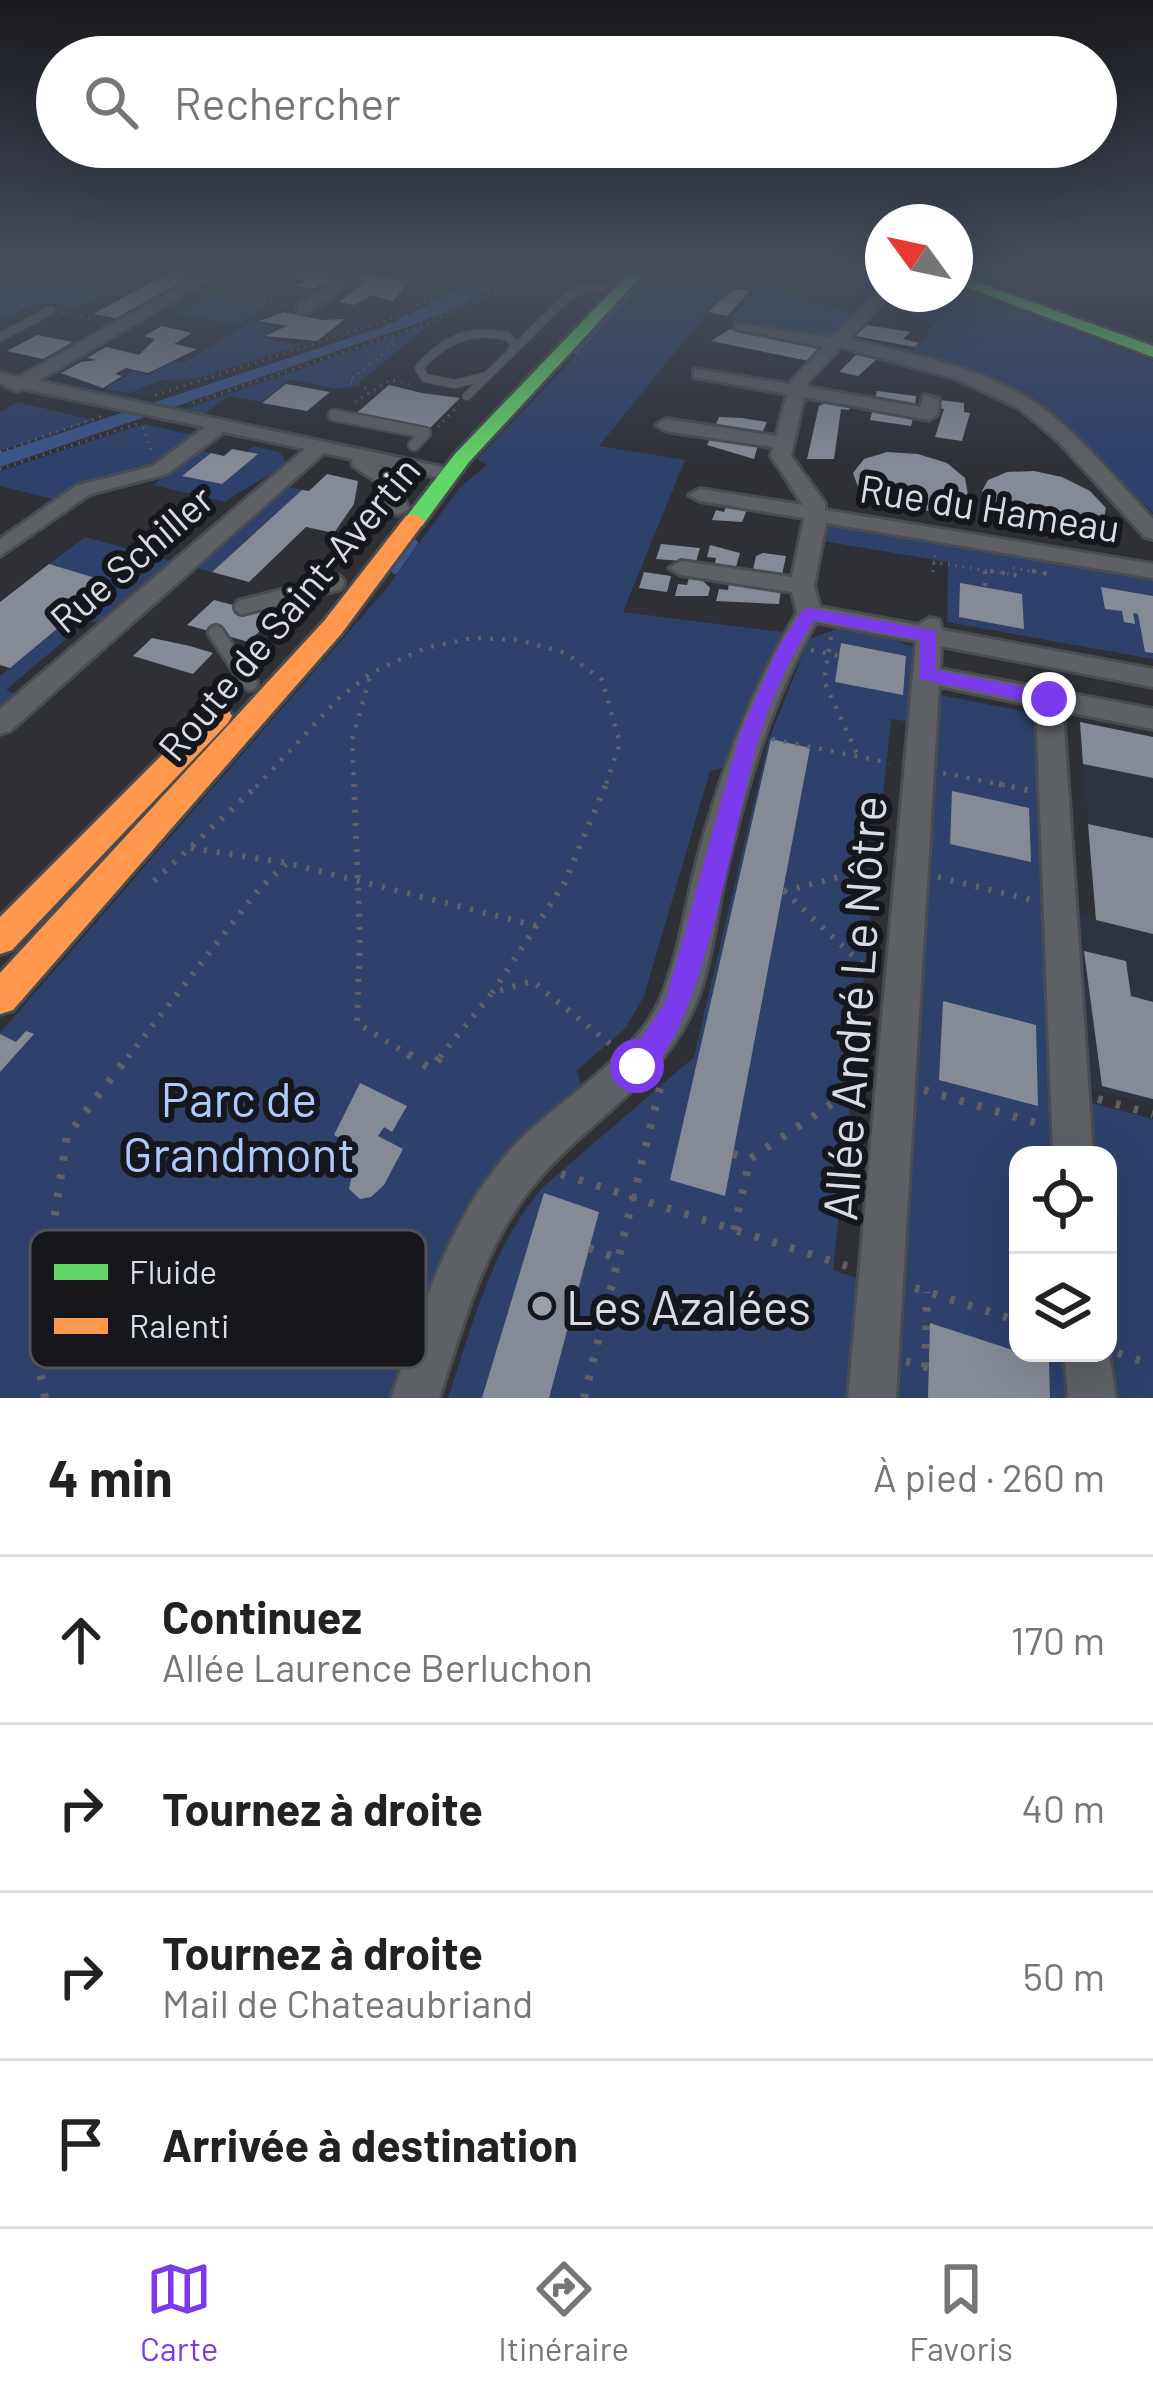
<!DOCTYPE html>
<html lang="fr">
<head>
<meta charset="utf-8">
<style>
  body { margin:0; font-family:Barlow,sans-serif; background:#f6f6f6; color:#222 }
  .controls { position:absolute; right:36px; bottom:36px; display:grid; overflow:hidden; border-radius:24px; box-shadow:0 12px 48px #0002 }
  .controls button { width:108px; height:108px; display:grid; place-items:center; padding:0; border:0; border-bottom:3px solid #e0e0e0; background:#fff; color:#222; font:60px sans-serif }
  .compass { position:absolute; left:865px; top:204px; width:108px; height:108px; border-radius:50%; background:#fff; box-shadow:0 12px 48px #0002; rotate:303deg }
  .stop { position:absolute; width:36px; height:36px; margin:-27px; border:9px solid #7c3aed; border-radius:50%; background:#fff }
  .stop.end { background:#7c3aed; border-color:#fff; box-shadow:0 3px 12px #0008 }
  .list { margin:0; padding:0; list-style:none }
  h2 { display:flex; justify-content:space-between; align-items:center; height:156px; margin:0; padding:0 48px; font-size:51px }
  h2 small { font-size:39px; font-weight:400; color:#767676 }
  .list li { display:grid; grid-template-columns:78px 1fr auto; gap:36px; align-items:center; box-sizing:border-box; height:168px; padding:0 48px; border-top:3px solid #e0e0e0 }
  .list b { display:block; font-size:45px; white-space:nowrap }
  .list p { margin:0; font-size:39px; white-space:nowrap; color:#767676 }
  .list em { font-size:39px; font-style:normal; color:#767676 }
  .icon { flex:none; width:66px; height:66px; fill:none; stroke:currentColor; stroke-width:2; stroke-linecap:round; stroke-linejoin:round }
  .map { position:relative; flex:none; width:1153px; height:1398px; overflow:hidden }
  .search { position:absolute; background:#fff; box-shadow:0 12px 48px #0002; left:36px; right:36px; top:36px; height:132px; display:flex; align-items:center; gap:30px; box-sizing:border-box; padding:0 42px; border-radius:66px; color:#767676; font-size:45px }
  .sheet { height:828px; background:#fff }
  nav { display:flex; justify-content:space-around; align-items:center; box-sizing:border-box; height:168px; border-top:3px solid #e0e0e0; background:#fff; font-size:33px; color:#767676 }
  nav a { display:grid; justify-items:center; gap:6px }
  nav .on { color:#7c3aed }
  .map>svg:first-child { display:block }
  .built { fill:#2c3343 }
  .green { fill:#2d416a }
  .water { fill:#3a558d }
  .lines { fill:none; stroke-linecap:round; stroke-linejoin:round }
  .stream-far1 { stroke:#3a558d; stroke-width:4.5 }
  .stream { stroke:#3a558d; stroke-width:6 }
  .building { fill:#858b96 }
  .lane-far2-casing { stroke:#494c51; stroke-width:10 }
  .lane-far1-casing { stroke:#494c51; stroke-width:15 }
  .lane-casing { stroke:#494c51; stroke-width:20 }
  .street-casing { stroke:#494c51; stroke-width:6 }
  .fast-casing { stroke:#494c51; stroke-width:6 }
  .slow-casing { stroke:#494c51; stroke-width:6 }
  .path-far3 { stroke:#5f6166; stroke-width:3; stroke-dasharray:1.5 6; stroke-linecap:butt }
  .path-far2 { stroke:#5f6166; stroke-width:4.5; stroke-dasharray:3 9; stroke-linecap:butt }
  .path-far1 { stroke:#5f6166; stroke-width:6; stroke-dasharray:3 10; stroke-linecap:butt }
  .path { stroke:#5f6166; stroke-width:8; stroke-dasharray:4.5 14; stroke-linecap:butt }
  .lane-far2 { stroke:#5d6064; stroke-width:8 }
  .lane-far1 { stroke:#5d6064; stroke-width:10 }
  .lane { stroke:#5d6064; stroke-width:14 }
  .street { fill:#5d6064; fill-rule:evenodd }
  .fast { fill:#63d668; fill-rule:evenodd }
  .slow { fill:#ff974d; fill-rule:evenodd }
  .route { fill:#7c3aed }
  .poi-dot { fill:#9da0a7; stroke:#15171c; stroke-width:4.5 }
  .labels { text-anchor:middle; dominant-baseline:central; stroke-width:12; stroke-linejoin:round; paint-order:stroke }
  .street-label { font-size:39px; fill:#d9dce4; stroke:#15171c }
  .near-street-label { font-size:48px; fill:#d9dce4; stroke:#15171c }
  .near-park-label { font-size:48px; fill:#adc9fe; stroke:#15171c }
  .near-poi-label { font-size:48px; fill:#d9dce4; stroke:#15171c; text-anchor:start }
  .key { fill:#15171c; stroke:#505258; stroke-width:3 }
  .key-label { font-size:33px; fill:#d9dce4 }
</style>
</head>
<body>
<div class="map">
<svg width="1153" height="1398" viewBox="0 0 1153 1398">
  <rect width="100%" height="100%" fill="#2e3036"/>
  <g class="built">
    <path d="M 206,291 L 377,321 L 135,401 L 58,385 L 47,379 L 53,370 L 184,297 Z"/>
    <path d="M 1080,722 L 1153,737 L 1153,1105 L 1078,1085 L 1070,909 L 1096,918 Z"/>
  </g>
  <g class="green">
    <path d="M 0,271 L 102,271 L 128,278 L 72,307 L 40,302 L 10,317 L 0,315 Z"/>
    <path d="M 721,271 L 883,271 L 883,287 L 872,298 L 788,283 L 781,294 L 857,314 L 832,338 L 730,318 L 757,292 L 735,287 L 707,313 L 599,446 L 685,460 L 623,612 L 782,632 L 733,765 L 710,771 L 644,996 L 625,1029 L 577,1070 L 584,1102 L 503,1180 L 489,1176 L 465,1208 L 446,1248 L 390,1398 L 0,1398 L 0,1033 L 386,589 L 460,487 L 487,465 L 477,459 L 650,277 L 646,275 L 701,283 Z"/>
    <path d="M 955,287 L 1153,361 L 1153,513 L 1049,411 L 1020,395 L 910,355 L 933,326 L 908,311 L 908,294 L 955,294 Z"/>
    <path d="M 208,295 L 268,305 L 238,324 L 177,314 Z"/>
    <path d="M 251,321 L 277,326 L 262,338 L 301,345 L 195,379 L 163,380 L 129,393 L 105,389 L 134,371 L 149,375 L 171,361 L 184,363 Z"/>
    <path d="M 428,325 L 355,386 L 339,389 L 290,380 L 261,402 L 228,396 L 200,417 L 177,412 Z"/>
    <path d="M 17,402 L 93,420 L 94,420 L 0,451 L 0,412 Z"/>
    <path d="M 144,424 L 191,435 L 147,469 L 57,500 L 0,486 L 0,471 Z"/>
    <path d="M 253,446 L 280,452 L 286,462 C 267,480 245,486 225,502 L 153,485 L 198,450 L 211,453 L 183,476 L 221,484 L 257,455 L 247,452 Z"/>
    <path d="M 287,487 L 302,490 L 212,572 L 196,568 Z"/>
    <path d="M 830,523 L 1153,576 L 1153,659 L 947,622 L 948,562 L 823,541 Z"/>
    <path d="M 85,537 L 171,561 L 98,623 L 88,620 L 6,690 L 15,694 L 0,707 L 0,676 L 111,584 L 49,564 Z"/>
    <path d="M 837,629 L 890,638 L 919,649 L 911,722 L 891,719 L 833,1270 L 859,1279 L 848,1398 L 448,1398 C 473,1324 491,1248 543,1187 L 694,1057 L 769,739 L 809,639 Z"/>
    <path d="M 936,694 L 1042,715 L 1063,1155 L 1018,1155 L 1018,1353 L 1072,1353 L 1076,1398 L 892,1398 Z"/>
    <path d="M 1080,1100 L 1153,1119 L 1153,1398 L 1105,1398 L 1108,1155 L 1083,1155 Z"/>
  </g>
  <path class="water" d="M 496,271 L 516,271 L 462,305 L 421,322 L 0,467 L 0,453 L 383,327 Z"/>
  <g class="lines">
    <path class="stream-far1" d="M 576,352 L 644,279"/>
    <path class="stream" d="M 395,571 L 415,543"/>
  </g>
  <g class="building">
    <path d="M 172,271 L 200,271 L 116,318 L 93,314 Z"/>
    <path d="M 266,271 L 345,271 L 313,289 L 296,286 L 305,280 Z"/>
    <path d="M 366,274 L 392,278 L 410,280 L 393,301 L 372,295 L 354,305 L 339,302 L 365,282 L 356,281 Z"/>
    <path d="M 740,289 L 750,291 L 727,316 L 708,312 L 731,291 Z"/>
    <path d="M 284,312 L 323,320 L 345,319 L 317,341 L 265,336 L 287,326 L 259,321 Z"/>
    <path d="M 867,325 L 910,332 L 903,339 L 919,343 L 915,347 L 855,336 Z"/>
    <path d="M 162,326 L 192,333 L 174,344 L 197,349 L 148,373 L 126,368 L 115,374 L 122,376 L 103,388 L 61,373 L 81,362 L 96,360 L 87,358 L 106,347 L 139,355 L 155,339 L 144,336 Z"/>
    <path d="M 730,329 L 822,348 L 809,361 L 711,341 Z"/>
    <path d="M 37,335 L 73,342 L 43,359 L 7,351 Z"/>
    <path d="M 856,355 L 877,359 L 858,376 L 839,372 Z"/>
    <path d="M 286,384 L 330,392 L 307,411 L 262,403 Z"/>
    <path d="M 389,385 L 422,393 L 460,398 L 427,431 L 353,416 Z"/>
    <path d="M 877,391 L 916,396 L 915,407 L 874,401 Z"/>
    <path d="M 940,400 L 964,403 L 964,412 L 970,413 L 962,441 L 935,437 L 944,409 L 938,408 Z"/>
    <path d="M 827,402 L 851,406 L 849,410 L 841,409 L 834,459 L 807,459 L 819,406 Z"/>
    <path d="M 873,409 L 914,415 L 911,426 L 870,420 Z"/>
    <path d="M 719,417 L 742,418 L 767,422 L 763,431 L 738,430 L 715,427 Z"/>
    <path d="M 711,436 L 758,445 L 754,459 L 707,445 Z"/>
    <path d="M 232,449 L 258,454 L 222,484 L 182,476 L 211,453 L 224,456 Z"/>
    <path d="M 887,452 L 918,454 L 947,463 L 965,478 L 968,495 L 956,506 L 935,511 L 902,510 L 876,501 L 858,487 L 853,473 L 864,459 Z"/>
    <path d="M 1034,471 L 1062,477 L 1090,491 L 1106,508 L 1103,523 L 1086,533 L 1050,534 L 1011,523 L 988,506 L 982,491 L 988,480 L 1007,472 Z"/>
    <path d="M 327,474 L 358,481 L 354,504 L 334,533 L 306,527 L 249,582 L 212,572 L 302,490 L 309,491 Z"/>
    <path d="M 726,506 L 747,510 L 742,522 L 712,520 L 716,510 L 724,512 Z"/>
    <path d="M 661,544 L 700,548 L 696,562 L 656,559 Z"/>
    <path d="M 710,545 L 740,553 L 736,567 L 715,564 L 716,558 L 707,557 Z"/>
    <path d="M 763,553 L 786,556 L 782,575 L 753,570 L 756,556 Z"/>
    <path d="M 49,564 L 112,583 L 10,668 L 0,665 L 0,602 Z"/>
    <path d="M 644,572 L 671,576 L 667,592 L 639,588 Z"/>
    <path d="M 689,578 L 702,580 L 710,588 L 708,596 L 675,596 L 678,584 L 687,585 Z"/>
    <path d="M 729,583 L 781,589 L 779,604 L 716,601 L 719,589 L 728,590 Z"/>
    <path d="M 960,583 L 1022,594 L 1024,629 L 959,617 Z"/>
    <path d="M 1101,587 L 1153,596 L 1153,653 L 1145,652 L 1138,614 L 1133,613 L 1135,624 L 1124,622 L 1122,611 L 1105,609 Z"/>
    <path d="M 214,600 L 274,616 L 249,642 L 187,625 Z"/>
    <path d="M 152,638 L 190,646 L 213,653 L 193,674 L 133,656 Z"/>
    <path d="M 841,643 L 906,656 L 903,695 L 835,682 Z"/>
    <path d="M 1080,722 L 1153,737 L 1153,778 L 1083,764 Z"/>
    <path d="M 771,739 L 810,748 L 725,1196 L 670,1180 Z"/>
    <path d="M 952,791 L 1029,808 L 1031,862 L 950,844 Z"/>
    <path d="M 1088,824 L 1153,838 L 1153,934 L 1096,920 Z"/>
    <path d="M 1084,951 L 1126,961 L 1131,996 L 1153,1002 L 1153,1099 L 1102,1086 Z"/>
    <path d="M 943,1001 L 1036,1025 L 1038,1106 L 939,1080 Z"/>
    <path d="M 26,1031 L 34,1034 L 0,1072 L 0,1034 L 16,1042 Z"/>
    <path d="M 360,1083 L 407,1106 L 392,1132 L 384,1127 L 378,1136 L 403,1149 L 384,1185 L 371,1197 L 360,1199 L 349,1189 L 354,1166 L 336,1156 L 345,1141 L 334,1135 Z"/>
    <path d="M 544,1193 L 599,1212 L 549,1398 L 482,1398 Z"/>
    <path d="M 930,1323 L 1049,1362 L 1050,1398 L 928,1398 Z"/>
  </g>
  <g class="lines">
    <defs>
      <g id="lane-far2">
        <path d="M 0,337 L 51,310"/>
        <path d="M 487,376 L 455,384 L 425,378 L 419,368 C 443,340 470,328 507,336 L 515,344 L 510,354"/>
        <path d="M 467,396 L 568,296 L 588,287 L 604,288"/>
      </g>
      <path id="lane-far1" d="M 334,415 L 425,433 L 414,445"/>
      <g id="lane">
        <path d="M 242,607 L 337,583"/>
        <path d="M 216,633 L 250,683"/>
      </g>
      <g id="street">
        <path d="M 206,271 L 224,271 L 38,381 L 457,470 L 460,474 L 450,480 L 378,465 L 393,475 L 409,509 L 398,515 L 387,509 L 377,482 L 353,466 L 352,459 L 324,453 L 10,731 L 0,734 L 0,709 L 305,449 L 224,432 L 167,474 L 90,494 L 0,556 L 0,539 L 76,486 L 153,466 L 205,427 L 24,389 L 16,391 L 0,383 L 0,373 L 19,377 Z"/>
        <path d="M 349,271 L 366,271 L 310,312 L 298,312 L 298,306 Z"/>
        <path d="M 420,271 L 476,271 C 464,279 432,279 420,271 Z"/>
        <path d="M 883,290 L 883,294 L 892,294 L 849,339 C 911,354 979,366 1034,402 C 1080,433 1115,479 1153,519 L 1153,539 L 1145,537 L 1058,441 L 1019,408 L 957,379 L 841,347 L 808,382 L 807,387 L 920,407 L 924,395 L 939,399 L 938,414 L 929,420 L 804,397 L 791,456 L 825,503 L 825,510 L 1153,564 L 1153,578 L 826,523 L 814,586 L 820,607 L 918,625 L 930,618 L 939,620 L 942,630 L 1153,669 L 1153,687 L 941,646 L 940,669 L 1153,709 L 1153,729 L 1063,711 L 1093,1155 L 1053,1155 L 1036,706 L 939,686 L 896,1398 L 848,1398 L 916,641 L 816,622 C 770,703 745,790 724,881 C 715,923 710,975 691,1014 C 657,1085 585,1123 536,1182 C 484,1244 464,1322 439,1398 L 391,1398 C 422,1313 447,1222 508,1153 C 551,1103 636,1059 661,998 C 679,954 686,903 698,857 C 721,771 751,690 797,613 L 792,592 L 681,575 L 669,568 L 681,561 L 792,577 L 804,518 L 700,501 L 689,495 L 700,489 L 803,505 L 771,456 L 773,447 L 666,431 L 656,425 L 666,419 L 776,436 L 787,394 L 694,377 L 694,369 L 789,384 L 823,347 L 736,329 L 736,323 L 829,338 Z"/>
        <path d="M 1108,1348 L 1116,1398 L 1068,1398 L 1064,1353 L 1108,1353 Z"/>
      </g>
      <g id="fast">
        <path d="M 631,271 L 646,271 L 469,462 L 422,526 L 406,526 L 403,521 L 455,454 Z"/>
        <path d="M 955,274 L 1153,346 L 1153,357 L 955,283 Z"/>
      </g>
      <g id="slow">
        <path d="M 414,514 L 425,521 L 342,633 L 13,1010 L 0,1014 L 0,973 L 324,621 L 406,516 Z"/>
        <path d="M 218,706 L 228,709 L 232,716 L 228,723 L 12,950 L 0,954 L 0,917 L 208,709 Z"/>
      </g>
    </defs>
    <use href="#lane-far2" class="lane-far2-casing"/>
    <use href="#lane-far1" class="lane-far1-casing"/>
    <use href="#lane" class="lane-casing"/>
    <use href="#street" class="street-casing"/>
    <use href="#fast" class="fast-casing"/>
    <use href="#slow" class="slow-casing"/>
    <g class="path-far3">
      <path d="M 478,283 L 502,287 L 520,271"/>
      <path d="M 0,291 L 5,282 L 18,276 L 17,271"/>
      <path d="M 212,292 L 289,306"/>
      <path d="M 0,301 L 27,306"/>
      <path d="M 62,313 L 147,271"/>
      <path d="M 66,314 L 95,319"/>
      <path d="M 366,388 L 349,381 L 396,343 L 387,338"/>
      <path d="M 155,395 L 385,321 L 449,289"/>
      <path d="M 355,402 L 390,380 L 409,384"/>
      <path d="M 193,403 L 427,324 L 502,287"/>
      <path d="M 143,427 L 153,455"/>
      <path d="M 438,427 L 459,405"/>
      <path d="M 0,452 L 102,416"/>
      <path d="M 0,469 L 137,424"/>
      <path d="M 933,562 L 1009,574"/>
      <path d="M 1013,568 L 1049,574"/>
      <path d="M 933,572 L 935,554"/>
    </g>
    <g class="path-far2">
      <path d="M 985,571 L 985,588"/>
      <path d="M 990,571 L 1021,576"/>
      <path d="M 1032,571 L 1049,574"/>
      <path d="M 831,637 L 824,681 L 858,756"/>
      <path d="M 811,650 L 839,656"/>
      <path d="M 772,739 L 890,763"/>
      <path d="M 943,773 L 1013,787"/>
      <path d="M 256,787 L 339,698 L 371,673 L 425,648 L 472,638 L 518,640 L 566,653 L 602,680 L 620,743 L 605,787"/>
      <path d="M 354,787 L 352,740 L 371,673"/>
    </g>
    <g class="path-far1">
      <path d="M 354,784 L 360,935 L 357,1023 L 412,1057"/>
      <path d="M 999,784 L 1031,791"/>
      <path d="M 191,848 L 287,863 L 537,926"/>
      <path d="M 938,877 L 1032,900"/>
      <path d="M 154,881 L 259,784"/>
      <path d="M 784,891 L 886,865"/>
      <path d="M 784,891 L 867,969"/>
      <path d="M 492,993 L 564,884 L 606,784"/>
      <path d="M 128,1057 L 259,889 L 287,863"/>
      <path d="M 440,1057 L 492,993 L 532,981 L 614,1047"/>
    </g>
    <g class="path">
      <path d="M 408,1054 L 431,1069 L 443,1054"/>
      <path d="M 924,1090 L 1040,1124"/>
      <path d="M 1098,1099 L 1153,1114"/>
      <path d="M 733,1154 L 750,1159"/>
      <path d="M 561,1174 L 847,1266"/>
      <path d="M 734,1230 L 750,1159 L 858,1086"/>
      <path d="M 589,1248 L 619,1259"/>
      <path d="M 915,1288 L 1018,1321"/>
      <path d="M 1118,1353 L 1153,1365"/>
      <path d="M 906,1361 L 929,1368"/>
      <path d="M 925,1367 L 927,1292"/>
      <path d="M 45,1398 L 35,1345 L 67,1136 L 130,1054"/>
      <path d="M 584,1398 L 661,1084 L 656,1080"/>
    </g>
    <use href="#lane-far2" class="lane-far2"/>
    <use href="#lane-far1" class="lane-far1"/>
    <use href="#lane" class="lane"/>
    <use href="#street" class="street"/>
    <use href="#fast" class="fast"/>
    <use href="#slow" class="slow"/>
  </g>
  <linearGradient id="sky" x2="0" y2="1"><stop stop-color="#191a1e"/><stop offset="0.58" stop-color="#464e5d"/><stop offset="1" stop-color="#464e5d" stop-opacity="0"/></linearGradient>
  <rect width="1153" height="467" fill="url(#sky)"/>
  <path class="route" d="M 809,608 L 936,631 L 936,670 L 1049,692 L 1059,699 L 1049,706 L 920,679 L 920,640 L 814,620 C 791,655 772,697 759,737 C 738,805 700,1054 637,1079 L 627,1075 L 623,1066 L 665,1003 L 740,734 L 779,646 L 803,610 Z"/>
  <circle class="poi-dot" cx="542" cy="1306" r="12"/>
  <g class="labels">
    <g class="street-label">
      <text transform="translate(990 507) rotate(9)">Rue du Hameau</text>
      <text transform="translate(131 558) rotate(-41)">Rue Schiller</text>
      <text transform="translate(288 608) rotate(-50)">Route de Saint-Avertin</text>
    </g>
    <g class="near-street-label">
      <text transform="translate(853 1008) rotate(-86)">Allée André Le Nôtre</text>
    </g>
    <g class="near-park-label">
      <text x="239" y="1098">Parc de<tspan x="239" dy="55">Grandmont</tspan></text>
    </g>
    <g class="near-poi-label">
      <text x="566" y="1306">Les Azalées</text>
    </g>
  </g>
  <rect x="30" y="1230" width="396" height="138" rx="18" class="key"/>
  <rect x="54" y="1264" width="54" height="16" fill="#63d668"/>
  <rect x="54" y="1318" width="54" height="16" fill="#ff974d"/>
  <g class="key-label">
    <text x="129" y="1284">Fluide</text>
    <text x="129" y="1338">Ralenti</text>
  </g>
</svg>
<div class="controls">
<button><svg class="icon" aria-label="locate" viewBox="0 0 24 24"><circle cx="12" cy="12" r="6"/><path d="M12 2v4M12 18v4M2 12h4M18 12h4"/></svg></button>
<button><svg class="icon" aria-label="layers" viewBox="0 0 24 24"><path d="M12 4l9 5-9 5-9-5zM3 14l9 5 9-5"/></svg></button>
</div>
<svg class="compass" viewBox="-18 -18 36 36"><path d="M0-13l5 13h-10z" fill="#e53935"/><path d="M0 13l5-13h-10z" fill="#767676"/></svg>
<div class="stop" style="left:637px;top:1066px"></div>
<div class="stop end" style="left:1049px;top:699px"></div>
<div class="search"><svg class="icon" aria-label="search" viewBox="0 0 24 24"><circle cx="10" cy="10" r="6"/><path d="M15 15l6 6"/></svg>Rechercher</div>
</div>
<section class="sheet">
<h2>4 min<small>À pied · 260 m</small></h2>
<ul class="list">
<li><svg class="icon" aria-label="ahead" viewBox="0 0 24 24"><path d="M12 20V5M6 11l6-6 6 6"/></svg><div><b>Continuez</b><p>Allée Laurence Berluchon</p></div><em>170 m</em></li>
<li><svg class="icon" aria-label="right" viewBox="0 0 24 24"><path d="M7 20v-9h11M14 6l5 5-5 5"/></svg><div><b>Tournez à droite</b></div><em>40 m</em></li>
<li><svg class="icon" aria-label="right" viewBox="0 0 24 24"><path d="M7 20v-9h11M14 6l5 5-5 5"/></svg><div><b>Tournez à droite</b><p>Mail de Chateaubriand</p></div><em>50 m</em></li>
<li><svg class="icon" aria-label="arrive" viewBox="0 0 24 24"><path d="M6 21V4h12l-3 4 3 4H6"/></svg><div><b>Arrivée à destination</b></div></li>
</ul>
</section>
<nav>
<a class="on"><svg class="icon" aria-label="map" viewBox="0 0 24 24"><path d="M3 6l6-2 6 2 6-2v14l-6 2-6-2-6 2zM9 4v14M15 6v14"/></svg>Carte</a>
<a><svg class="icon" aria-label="directions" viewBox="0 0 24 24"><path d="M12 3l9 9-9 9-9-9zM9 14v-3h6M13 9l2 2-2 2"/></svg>Itinéraire</a>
<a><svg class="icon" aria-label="saved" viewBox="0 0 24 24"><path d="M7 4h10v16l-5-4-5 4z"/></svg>Favoris</a>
</nav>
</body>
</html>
